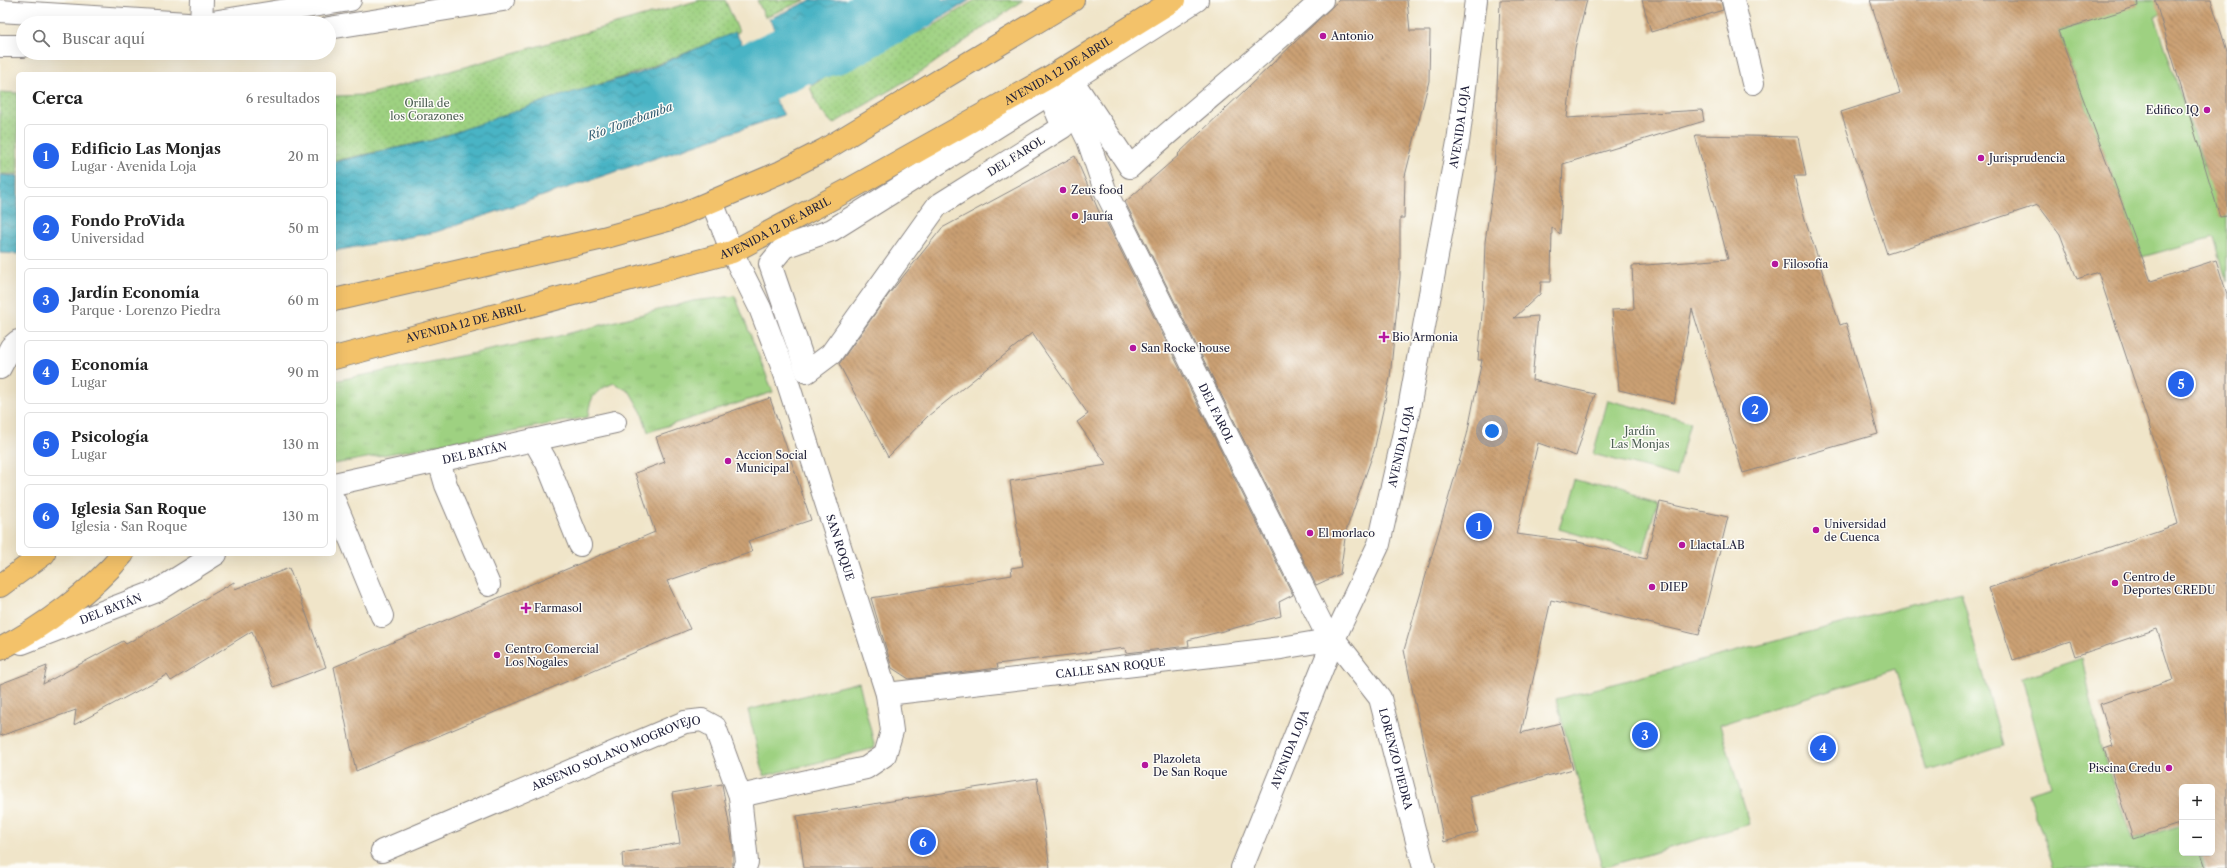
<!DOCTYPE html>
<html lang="es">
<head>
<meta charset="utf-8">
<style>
  body { margin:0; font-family:"Libre Caslon Text",serif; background:#f2f2f2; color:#222 }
  .controls { position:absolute; right:12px; bottom:12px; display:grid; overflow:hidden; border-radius:6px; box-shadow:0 4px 16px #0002 }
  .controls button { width:36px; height:36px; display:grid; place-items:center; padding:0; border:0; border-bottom:1px solid #e0e0e0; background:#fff; color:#222; font:20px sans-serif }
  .you { position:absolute; left:1492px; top:431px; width:14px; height:14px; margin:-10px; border:3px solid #fff; border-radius:50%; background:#1a73e8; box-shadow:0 0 0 6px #1a73e833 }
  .badge { display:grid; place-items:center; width:26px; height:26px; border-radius:50%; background:#2563eb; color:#fff; font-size:13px; font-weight:700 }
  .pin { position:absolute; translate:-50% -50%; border:2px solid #fff; box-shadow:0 1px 4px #0006 }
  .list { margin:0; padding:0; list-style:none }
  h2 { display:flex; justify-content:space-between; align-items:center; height:52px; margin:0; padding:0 16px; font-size:17px }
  h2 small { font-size:13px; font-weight:400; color:#767676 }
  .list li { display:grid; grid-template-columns:26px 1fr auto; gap:12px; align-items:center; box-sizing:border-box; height:64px; margin:0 8px 8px; padding:0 8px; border:1px solid #e0e0e0; border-radius:6px }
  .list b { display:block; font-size:15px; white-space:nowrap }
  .list p { margin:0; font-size:13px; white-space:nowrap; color:#767676 }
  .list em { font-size:13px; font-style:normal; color:#767676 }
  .icon { flex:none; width:22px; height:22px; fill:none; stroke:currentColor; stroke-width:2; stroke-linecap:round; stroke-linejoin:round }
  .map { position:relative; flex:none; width:2227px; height:868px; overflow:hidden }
  .search { position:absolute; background:#fff; box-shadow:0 4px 16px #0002; left:16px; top:16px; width:320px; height:44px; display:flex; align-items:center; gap:10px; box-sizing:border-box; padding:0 14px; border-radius:22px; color:#767676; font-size:15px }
  .panel { position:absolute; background:#fff; box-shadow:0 4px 16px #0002; left:16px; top:72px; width:320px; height:484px; border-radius:6px }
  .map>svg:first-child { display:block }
  .grass { fill:url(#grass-tufts); stroke:#607a5e }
  .park { fill:url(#park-dots); stroke:#607a5e }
  .garden { fill:#9ed181; stroke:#607a5e }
  .water { fill:url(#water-waves); stroke:#356b80 }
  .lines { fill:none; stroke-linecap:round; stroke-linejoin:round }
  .river { stroke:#48b4c5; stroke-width:64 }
  .building { fill:url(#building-back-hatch) }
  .minor-casing { stroke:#898482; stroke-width:24 }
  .major-casing { stroke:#898482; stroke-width:24 }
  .minor { stroke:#fff; stroke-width:22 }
  .major { stroke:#f3c26a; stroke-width:22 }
  .poi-dot { fill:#b5179e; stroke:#fdfcf7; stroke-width:1.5 }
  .labels { text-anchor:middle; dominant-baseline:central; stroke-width:3; stroke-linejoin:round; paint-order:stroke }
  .poi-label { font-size:11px; fill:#22223b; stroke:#fdfcf7; text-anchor:start }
  .street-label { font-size:11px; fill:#22223b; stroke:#fdfcf7 }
  .park-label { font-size:11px; fill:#4d5f54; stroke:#fdfcf7 }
  .water-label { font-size:12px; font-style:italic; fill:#315c72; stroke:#fdfcf7 }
</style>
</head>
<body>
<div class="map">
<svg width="2227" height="868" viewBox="0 0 2227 868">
  <defs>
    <pattern id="grass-tufts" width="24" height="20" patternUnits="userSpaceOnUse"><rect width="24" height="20" fill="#9ed181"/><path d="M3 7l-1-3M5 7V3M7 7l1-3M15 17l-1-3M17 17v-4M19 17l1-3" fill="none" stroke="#88b370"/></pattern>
    <pattern id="park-dots" width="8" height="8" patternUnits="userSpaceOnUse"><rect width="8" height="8" fill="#9ed181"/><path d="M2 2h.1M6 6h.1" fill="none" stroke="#88b370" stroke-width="1.8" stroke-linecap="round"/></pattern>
    <pattern id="water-waves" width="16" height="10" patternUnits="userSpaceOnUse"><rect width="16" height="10" fill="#48b4c5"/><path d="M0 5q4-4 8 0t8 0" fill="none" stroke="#3c92a1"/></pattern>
    <pattern id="building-back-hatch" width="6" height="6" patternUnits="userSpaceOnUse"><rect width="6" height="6" fill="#cba073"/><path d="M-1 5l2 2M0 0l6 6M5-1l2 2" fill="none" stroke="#a48260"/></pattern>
  </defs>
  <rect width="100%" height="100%" fill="#fdfcf7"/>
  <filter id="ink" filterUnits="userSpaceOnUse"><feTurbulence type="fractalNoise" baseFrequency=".025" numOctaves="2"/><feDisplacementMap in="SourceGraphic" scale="8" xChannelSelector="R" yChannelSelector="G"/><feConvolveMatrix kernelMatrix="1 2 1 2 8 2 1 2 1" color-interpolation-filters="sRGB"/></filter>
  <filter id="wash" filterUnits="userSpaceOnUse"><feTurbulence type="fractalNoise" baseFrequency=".012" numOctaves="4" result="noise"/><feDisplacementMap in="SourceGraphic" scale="16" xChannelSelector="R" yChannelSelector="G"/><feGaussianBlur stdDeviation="0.9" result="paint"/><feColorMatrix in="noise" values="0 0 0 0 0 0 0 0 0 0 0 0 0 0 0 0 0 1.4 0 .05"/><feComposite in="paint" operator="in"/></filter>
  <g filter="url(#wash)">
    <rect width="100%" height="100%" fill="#f0e5c9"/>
    <path class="grass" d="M 735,296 L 773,392 L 648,432 L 642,413 L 630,392 L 614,383 C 595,391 590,396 588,417 L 334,464 L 334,381 L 551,338 L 693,301 Z"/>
    <g class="park">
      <path d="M 700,0 L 725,0 L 739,32 L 640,71 L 433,140 L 334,161 L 334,96 L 366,95 Z"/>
      <path d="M 757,0 L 805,0 L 765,17 Z"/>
      <path d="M 975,0 L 1023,0 L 924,70 L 833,124 L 819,109 L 810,87 L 856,56 L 930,28 Z"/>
      <path d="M 0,92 L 18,93 L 18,174 L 0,174 Z"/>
    </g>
    <g class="garden">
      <path d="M 2090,0 L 2201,0 L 2155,16 L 2207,175 L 2227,169 L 2227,282 L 2214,237 L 2142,257 L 2058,31 L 2088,22 L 2082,2 Z"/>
      <path d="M 1608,400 L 1690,422 L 1676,476 L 1593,454 Z"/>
      <path d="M 1573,479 L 1657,503 L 1643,553 L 1559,529 Z"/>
      <path d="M 1961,592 L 2003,746 L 1927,771 L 1895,669 L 1720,725 L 1750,824 L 1602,868 L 1556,699 Z"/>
      <path d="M 2082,658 L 2101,748 L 2132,840 L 2182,825 L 2182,853 L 2200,853 L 2204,868 L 2054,868 L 2028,793 L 2051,786 L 2022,678 Z"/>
      <path d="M 859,682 L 875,748 L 764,776 L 748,710 Z"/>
    </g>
    <g class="water">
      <path d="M 811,0 L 970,0 L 929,26 L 855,58 L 811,85 L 769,19 Z"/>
      <path d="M 735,32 L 784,115 L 436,232 L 334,251 L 334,162 L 433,140 L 553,98 L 640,73 Z"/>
      <path d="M 0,175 L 18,176 L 18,254 L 0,253 Z"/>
    </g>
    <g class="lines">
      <path class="river" d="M 676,104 L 729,85 L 803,51 L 837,41 L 911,0"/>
    </g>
    <g id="blocks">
      <g class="building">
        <path d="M 1339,0 L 1407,0 L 1410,31 L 1430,31 L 1429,81 L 1405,176 L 1404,218 L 1400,218 L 1400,277 L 1390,378 L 1374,451 L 1346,531 L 1340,574 L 1316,585 L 1125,202 L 1179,155 L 1178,154 Z"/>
        <path d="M 1500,0 L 1587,0 L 1575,48 L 1567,118 L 1702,110 L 1704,121 L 1563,164 L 1560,234 L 1552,227 L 1551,282 L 1541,282 L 1540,294 L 1514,318 L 1538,316 L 1532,380 L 1595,394 L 1576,456 L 1538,443 L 1516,534 L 1578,542 L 1646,559 L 1660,502 L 1728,517 L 1699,635 L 1551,600 L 1521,733 L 1560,723 L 1573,769 L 1470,797 L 1478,832 L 1444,842 L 1404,650 L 1467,435 L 1482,360 L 1478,360 L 1483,303 L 1485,242 L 1494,179 Z"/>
        <path d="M 1642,0 L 1721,0 L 1723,10 L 1651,32 Z"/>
        <path d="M 1870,0 L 2137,0 L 2138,6 L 2058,31 L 2151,281 L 2216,260 L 2227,294 L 2227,868 L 2206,868 L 2201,853 L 2212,853 L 2212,787 L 2182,787 L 2182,823 L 2133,839 L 2104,749 L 2113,746 L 2100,704 L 2173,680 L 2157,629 L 2075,656 L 2070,641 L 2013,660 L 1989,588 L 2178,524 L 2165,473 L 2098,272 L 2077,279 L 2060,234 L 2038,205 L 1887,254 L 1841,112 L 1900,93 Z"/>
        <path d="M 2155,0 L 2211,0 L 2227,51 L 2227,216 L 2220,217 Z"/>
        <path d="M 1695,135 L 1798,137 L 1806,176 L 1794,176 L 1805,219 L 1840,325 L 1846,323 L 1878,434 L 1743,473 L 1692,309 L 1674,403 L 1619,390 L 1612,310 L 1634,309 L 1632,266 L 1728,259 Z"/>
        <path d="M 1075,156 L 1103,221 L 1105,219 L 1293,595 L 1279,602 L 1281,616 L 1188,640 L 1189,646 L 1126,653 L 1125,648 L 997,664 L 998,668 L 909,679 L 892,668 L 871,598 L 1012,575 L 1011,568 L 1023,566 L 1010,481 L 1107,465 L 1077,422 L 1088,414 L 1032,333 L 928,416 L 888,457 L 839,364 L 889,294 L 942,228 Z"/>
        <path d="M 770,398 L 811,520 L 748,541 L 752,552 L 667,581 L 690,629 L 356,771 L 334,667 L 655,532 L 635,473 L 665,462 L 656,437 Z"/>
        <path d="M 289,568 L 326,667 L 274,687 L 252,631 L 171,681 L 167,675 L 74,725 L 76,710 L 0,736 L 0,684 L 47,666 L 43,684 L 123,641 L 126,644 L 234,582 L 235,589 Z"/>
        <path d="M 1037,778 L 1050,868 L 804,868 L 797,816 Z"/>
        <path d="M 722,784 L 733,846 L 733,868 L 623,868 L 622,853 L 680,843 L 672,793 Z"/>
      </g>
    </g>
  </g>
  <g filter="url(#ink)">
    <use href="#blocks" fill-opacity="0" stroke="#898482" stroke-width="1"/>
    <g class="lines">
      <defs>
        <g id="minor">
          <path d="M 1197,0 L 1072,80 L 1130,167 C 1193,110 1259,58 1322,0"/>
          <path d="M 1733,0 L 1753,83"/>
          <path d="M 0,11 L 187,23"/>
          <path d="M 201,23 L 202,0"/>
          <path d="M 206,23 L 350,0"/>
          <path d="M 329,28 L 503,0"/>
          <path d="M 0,46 L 23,46"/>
          <path id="s1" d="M 1055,74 L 1088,140 L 1105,190 L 1323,627 L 1334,639 L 1380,698 L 1424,868"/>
          <path d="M 1049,94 L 1063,127 L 937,206 L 831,354 L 807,372 L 770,264 L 784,247 L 832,230 Z"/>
          <path id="s2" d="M 712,202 L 732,252 L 760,308 L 785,374 L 887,694 L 892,731 L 885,755 L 866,768 L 740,796"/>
          <path d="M 0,368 L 11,347 L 18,341"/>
          <path d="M 534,440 L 547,463 L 580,545"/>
          <path d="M 439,461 L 446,485 L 489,585"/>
          <path id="s3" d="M 334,484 L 615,422"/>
          <path d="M 334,500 L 382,616"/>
          <path id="s4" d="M 22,643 L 157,591 L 216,554"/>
          <path id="s5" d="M 887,694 L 1281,648 L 1334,639"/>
          <path id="s6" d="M 382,851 L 685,722 L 702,720 L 715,727 L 740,796 L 747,862 L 745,868"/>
          <path id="s7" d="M 1242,868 L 1334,639 L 1379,544 L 1407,419 L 1458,142 L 1476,0"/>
        </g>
        <g id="major">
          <path d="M 334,300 L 603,238 L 668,220 L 781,172 L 824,150 L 1073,0"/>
          <path id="s8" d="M 334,358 L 732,252 L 850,189 L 1055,74 L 1174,0"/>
          <path d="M 0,586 L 44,554"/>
          <path d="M 0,649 C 43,627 92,591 123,554"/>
        </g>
      </defs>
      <use href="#minor" class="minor-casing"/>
      <use href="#major" class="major-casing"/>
      <use href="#minor" class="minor"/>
      <use href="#major" class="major"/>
    </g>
  </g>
  <g class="poi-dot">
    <circle cx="1323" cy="36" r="4"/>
    <circle cx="2207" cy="110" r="4"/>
    <circle cx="1981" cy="158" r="4"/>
    <circle cx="1063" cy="190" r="4"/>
    <circle cx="1075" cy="216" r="4"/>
    <circle cx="1775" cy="264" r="4"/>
    <path d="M1382 331h4v4h4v4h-4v4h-4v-4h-4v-4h4z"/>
    <circle cx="1133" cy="348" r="4"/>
    <circle cx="728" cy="461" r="4"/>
    <circle cx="1816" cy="530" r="4"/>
    <circle cx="1310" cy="533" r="4"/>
    <circle cx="1682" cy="545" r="4"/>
    <circle cx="2115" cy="583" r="4"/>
    <circle cx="1652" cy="587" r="4"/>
    <path d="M524 602h4v4h4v4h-4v4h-4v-4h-4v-4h4z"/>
    <circle cx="497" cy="655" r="4"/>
    <circle cx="1145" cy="765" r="4"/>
    <circle cx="2169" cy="768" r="4"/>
  </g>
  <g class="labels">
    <g class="poi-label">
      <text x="1331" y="36">Antonio</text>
      <text x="2199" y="110" text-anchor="end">Edifico IQ</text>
      <text x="1989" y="158">Jurisprudencia</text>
      <text x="1071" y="190">Zeus food</text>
      <text x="1083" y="216">Jauría</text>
      <text x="1783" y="264">Filosofía</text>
      <text x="1392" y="337">Bio Armonia</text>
      <text x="1141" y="348">San Rocke house</text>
      <text x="736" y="455">Accion Social<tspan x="736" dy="13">Municipal</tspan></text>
      <text x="1824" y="524">Universidad<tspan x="1824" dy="13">de Cuenca</tspan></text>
      <text x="1318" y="533">El morlaco</text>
      <text x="1690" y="545">LlactaLAB</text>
      <text x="2123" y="577">Centro de<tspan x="2123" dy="13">Deportes CREDU</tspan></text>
      <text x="1660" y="587">DIEP</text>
      <text x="534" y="608">Farmasol</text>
      <text x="505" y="649">Centro Comercial<tspan x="505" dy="13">Los Nogales</tspan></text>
      <text x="1153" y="759">Plazoleta<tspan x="1153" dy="13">De San Roque</tspan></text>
      <text x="2161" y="768" text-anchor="end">Piscina Credu</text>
    </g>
    <g class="street-label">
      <text stroke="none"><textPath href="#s8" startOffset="785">AVENIDA 12 DE ABRIL</textPath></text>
      <text stroke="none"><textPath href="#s7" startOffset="777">AVENIDA LOJA</textPath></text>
      <text transform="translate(1016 156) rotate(-32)">DEL FAROL</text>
      <text stroke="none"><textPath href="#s8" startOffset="461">AVENIDA 12 DE ABRIL</textPath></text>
      <text stroke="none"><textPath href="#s8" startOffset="136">AVENIDA 12 DE ABRIL</textPath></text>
      <text stroke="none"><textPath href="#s1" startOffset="376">DEL FAROL</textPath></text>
      <text stroke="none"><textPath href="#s7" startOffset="452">AVENIDA LOJA</textPath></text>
      <text stroke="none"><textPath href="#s3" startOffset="144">DEL BATÁN</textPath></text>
      <text stroke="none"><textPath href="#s2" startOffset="369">SAN ROQUE</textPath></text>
      <text stroke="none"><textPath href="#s4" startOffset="95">DEL BATÁN</textPath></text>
      <text stroke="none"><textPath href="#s5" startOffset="225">CALLE SAN ROQUE</textPath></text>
      <text stroke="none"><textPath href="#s7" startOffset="128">AVENIDA LOJA</textPath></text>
      <text stroke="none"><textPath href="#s6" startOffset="254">ARSENIO SOLANO MOGROVEJO</textPath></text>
      <text stroke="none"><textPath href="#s1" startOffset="769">LORENZO PIEDRA</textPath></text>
    </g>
    <g class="park-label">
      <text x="427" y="103">Orilla de<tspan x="427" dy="13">los Corazones</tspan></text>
      <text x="1640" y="431">Jardín<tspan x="1640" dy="13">Las Monjas</tspan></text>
    </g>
    <g class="water-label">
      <text transform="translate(630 121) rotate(-20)">Río Tomebamba</text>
    </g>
  </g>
</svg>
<div class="controls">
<button>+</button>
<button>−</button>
</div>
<div class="you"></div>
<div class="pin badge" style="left:1479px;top:526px">1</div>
<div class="pin badge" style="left:1755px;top:409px">2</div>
<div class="pin badge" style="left:1645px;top:735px">3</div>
<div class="pin badge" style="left:1823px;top:748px">4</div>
<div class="pin badge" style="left:2181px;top:384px">5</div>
<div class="pin badge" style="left:923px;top:842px">6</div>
<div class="search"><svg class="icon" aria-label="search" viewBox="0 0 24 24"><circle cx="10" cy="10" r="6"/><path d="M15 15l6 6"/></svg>Buscar aquí</div>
<section class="panel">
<h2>Cerca<small>6 resultados</small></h2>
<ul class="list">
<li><span class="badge">1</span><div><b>Edificio Las Monjas</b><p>Lugar · Avenida Loja</p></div><em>20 m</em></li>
<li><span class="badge">2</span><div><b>Fondo ProVida</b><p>Universidad</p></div><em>50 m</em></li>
<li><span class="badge">3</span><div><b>Jardín Economía</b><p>Parque · Lorenzo Piedra</p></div><em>60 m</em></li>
<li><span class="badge">4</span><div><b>Economía</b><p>Lugar</p></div><em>90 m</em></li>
<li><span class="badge">5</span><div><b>Psicología</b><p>Lugar</p></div><em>130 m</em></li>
<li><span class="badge">6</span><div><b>Iglesia San Roque</b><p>Iglesia · San Roque</p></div><em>130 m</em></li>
</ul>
</section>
</div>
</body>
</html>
